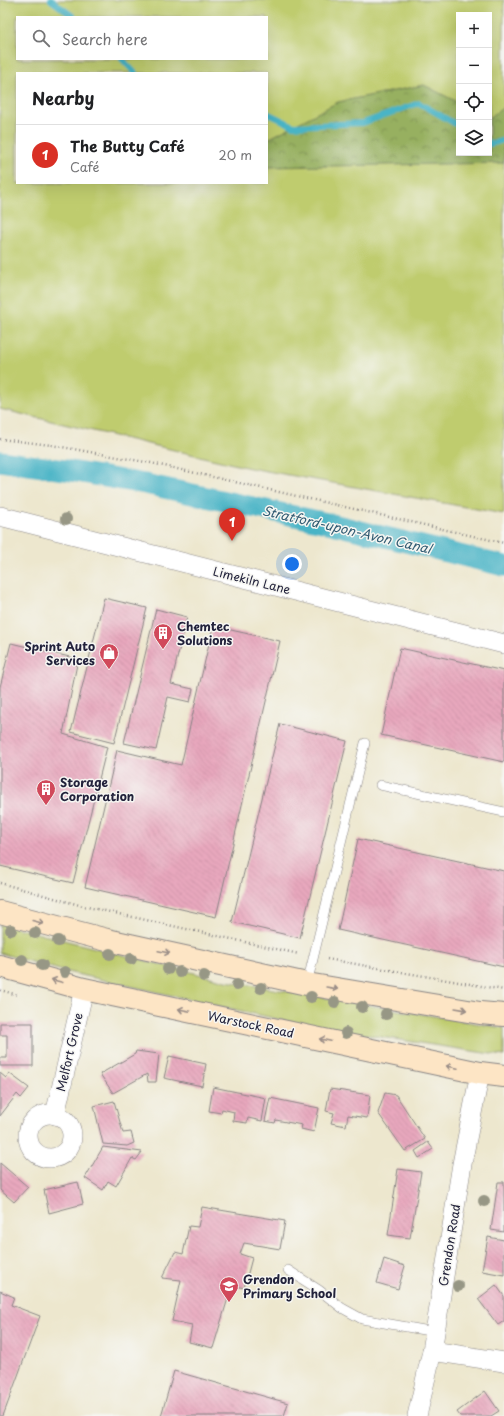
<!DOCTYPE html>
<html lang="en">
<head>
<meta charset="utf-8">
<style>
  body { margin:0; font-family:"Playpen Sans",sans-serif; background:#f6f6f6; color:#202124 }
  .controls { position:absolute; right:12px; top:12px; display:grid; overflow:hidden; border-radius:0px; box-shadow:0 4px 16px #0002 }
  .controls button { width:36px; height:36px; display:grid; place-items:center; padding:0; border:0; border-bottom:1px solid #e0e0e0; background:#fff; color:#202124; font:20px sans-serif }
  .you { position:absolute; left:292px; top:564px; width:14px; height:14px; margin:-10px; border:3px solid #fff; border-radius:50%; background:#1a73e8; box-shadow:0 0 0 6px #1a73e833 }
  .badge { display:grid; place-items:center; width:26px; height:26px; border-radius:50%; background:#d93025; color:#fff; font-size:13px; font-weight:700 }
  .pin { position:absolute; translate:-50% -33px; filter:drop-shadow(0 1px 2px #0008) }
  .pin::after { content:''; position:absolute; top:21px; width:14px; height:12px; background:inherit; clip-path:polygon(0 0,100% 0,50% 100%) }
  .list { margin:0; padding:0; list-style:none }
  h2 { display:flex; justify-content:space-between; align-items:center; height:52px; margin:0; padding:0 16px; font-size:17px }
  h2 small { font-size:13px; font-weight:400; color:#757577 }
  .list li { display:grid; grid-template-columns:26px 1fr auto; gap:12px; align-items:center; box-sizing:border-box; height:60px; padding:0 16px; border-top:1px solid #e0e0e0 }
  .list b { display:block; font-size:15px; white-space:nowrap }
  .list p { margin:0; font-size:13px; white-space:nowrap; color:#757577 }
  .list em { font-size:13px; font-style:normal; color:#757577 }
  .icon { flex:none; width:22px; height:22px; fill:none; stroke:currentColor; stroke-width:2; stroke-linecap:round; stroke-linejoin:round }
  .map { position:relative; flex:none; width:504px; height:1416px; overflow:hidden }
  .search { position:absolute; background:#fff; box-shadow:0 4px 16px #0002; left:16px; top:16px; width:252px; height:44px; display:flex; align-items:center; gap:10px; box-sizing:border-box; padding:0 14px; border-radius:0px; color:#757577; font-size:15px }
  .panel { position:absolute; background:#fff; box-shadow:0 4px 16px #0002; left:16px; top:72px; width:252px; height:112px; border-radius:0px }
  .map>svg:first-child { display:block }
  .grass { fill:#bfcc6e; stroke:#707754; fill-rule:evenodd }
  .forest { fill:url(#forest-crowns); stroke:#5c694e }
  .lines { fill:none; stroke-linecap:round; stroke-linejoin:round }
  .stream { stroke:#49b4c6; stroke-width:6 }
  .canal { stroke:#49b4c6; stroke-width:21 }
  .building { fill:url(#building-back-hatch) }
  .lane-casing { stroke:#888484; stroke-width:10 }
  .street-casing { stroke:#888484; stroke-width:20 }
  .secondary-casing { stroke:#888484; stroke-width:24 }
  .path { stroke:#888484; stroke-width:2.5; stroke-dasharray:1 3; stroke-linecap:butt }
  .lane { stroke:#fff; stroke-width:9 }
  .street { stroke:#fff; stroke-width:19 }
  .secondary { stroke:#fde5c5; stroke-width:22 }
  .tree { fill:#979785 }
  .oneway { stroke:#9a8d87 }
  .labels { text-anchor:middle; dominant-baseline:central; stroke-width:3; stroke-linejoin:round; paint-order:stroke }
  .street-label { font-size:12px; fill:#22223b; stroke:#f6f6f2 }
  .poi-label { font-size:12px; font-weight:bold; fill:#22223b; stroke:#f6f6f2; text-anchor:start }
  .water-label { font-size:13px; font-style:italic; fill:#325c73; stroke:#f6f6f2 }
</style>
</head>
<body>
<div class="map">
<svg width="504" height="1416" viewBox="0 0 504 1416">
  <defs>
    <pattern id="forest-crowns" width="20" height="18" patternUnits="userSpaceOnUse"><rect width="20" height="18" fill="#97b061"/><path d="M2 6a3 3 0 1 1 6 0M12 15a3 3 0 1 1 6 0" fill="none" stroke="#7b8f51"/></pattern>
    <pattern id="building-back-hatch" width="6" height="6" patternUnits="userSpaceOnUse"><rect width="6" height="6" fill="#e8a7bd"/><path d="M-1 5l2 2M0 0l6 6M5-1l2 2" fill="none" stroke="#c78fa3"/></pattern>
  </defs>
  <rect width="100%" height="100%" fill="#f6f6f2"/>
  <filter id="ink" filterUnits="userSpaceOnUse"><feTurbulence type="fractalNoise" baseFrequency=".025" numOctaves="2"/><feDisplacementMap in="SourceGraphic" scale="8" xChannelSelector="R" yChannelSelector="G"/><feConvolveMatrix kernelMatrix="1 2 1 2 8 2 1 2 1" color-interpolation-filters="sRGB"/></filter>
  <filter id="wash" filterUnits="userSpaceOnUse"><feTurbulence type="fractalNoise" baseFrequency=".012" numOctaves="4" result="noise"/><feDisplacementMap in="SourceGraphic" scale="16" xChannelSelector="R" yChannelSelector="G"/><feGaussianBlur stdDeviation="0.9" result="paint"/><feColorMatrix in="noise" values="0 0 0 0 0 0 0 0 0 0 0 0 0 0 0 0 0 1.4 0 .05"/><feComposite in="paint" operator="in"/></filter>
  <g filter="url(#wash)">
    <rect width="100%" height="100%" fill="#ede7ce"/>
    <g class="grass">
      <path d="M 0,0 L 504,0 L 504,514 L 250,468 L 0,409 ZM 459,15 L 489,15 L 489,153 L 459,153 ZM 17,17 L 267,17 L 267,59 L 17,59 ZM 17,73 L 267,73 L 267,183 L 17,183 Z"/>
      <path d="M 0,924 L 226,981 L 504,1028 L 504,1056 L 304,1025 L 63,971 L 0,953 Z"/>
    </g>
    <path class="forest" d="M 424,85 L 459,103 L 459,153 L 489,153 L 489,118 L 504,107 L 504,163 L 267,167 L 267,138 L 270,138 L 338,102 Z"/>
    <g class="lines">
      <g class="stream">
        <path d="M 51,0 L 74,17"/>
        <path d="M 122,59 L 135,73"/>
        <path d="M 267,113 L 294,126 L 363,123 L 419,103 L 459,126"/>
        <path d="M 489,143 L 491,144 L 504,140"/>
      </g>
      <path class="canal" d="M 0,461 L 65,470 L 145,484 L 332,524 L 504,566"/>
    </g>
    <g id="blocks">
      <g class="building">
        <path d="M 104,598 L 147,608 L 114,743 L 71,732 Z"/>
        <path d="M 156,609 L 187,617 L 171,684 L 193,689 L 190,702 L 168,697 L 156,750 L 124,743 Z"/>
        <path d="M 213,626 L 280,641 L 216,917 L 85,887 L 117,750 L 181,765 Z"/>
        <path d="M 11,643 L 78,659 L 63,734 L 107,747 L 73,883 L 0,866 L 0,687 Z"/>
        <path d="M 400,648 L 504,671 L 504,762 L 381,735 Z"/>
        <path d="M 280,724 L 347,741 L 300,938 L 232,922 Z"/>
        <path d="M 358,839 L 504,871 L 504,967 L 338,930 Z"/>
        <path d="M 0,1023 L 33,1023 L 33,1066 L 0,1066 L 0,1058 L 7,1058 L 7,1035 L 0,1035 Z"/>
        <path d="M 136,1051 L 159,1054 L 156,1082 L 148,1082 L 147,1074 L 113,1093 L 100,1074 L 135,1054 Z"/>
        <path d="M 169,1056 L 206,1064 L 202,1086 L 164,1078 Z"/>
        <path d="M 0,1073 L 6,1078 L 9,1073 L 29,1088 L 21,1098 L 17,1094 L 0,1116 Z"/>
        <path d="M 213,1087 L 266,1098 L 262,1121 L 248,1118 L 247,1123 L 233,1121 L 234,1112 L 222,1109 L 221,1113 L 209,1111 Z"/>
        <path d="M 330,1089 L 370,1095 L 367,1118 L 348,1115 L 346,1126 L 331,1123 L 334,1113 L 326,1111 Z"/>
        <path d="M 385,1093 L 396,1095 L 425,1139 L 405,1151 L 378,1113 Z"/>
        <path d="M 270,1098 L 319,1108 L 314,1132 L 301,1129 L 302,1125 L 276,1120 L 275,1123 L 265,1121 Z"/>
        <path d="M 114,1101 L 123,1133 L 131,1132 L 134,1143 L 127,1146 L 103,1144 L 94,1106 Z"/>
        <path d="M 428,1142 L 433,1149 L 419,1158 L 415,1151 Z"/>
        <path d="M 103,1147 L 142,1152 L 136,1160 L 132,1158 L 116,1186 L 108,1181 L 103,1190 L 85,1178 Z"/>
        <path d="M 0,1163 L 28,1187 L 14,1202 L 0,1190 Z"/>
        <path d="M 398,1169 L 421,1172 L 410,1238 L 388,1235 Z"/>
        <path d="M 78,1182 L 83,1204 L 49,1213 L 44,1190 Z"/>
        <path d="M 498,1182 L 504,1182 L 504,1232 L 491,1230 Z"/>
        <path d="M 202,1207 L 285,1221 L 280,1249 L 244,1243 L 240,1254 L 252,1258 L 244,1288 L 232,1285 L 213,1348 L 189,1342 L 192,1325 L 172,1321 L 181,1280 L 162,1278 L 175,1252 L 183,1254 L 189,1226 L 198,1227 Z"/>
        <path d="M 488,1237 L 504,1240 L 504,1275 L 482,1271 Z"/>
        <path d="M 384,1259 L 405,1266 L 398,1289 L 377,1283 Z"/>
        <path d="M 496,1285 L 504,1296 L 504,1321 L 498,1325 L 478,1299 Z"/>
        <path d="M 0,1291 L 14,1297 L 11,1305 L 40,1316 L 3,1416 L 0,1416 Z"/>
        <path d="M 174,1371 L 288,1403 L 284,1416 L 161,1416 Z"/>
        <path d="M 485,1391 L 499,1411 L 491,1416 L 460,1416 L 457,1412 Z"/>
      </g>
    </g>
  </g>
  <g filter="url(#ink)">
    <use href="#blocks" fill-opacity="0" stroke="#888484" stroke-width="1"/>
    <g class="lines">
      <defs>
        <g id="lane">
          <path d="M 380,785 L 504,812"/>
          <path d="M 307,984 L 365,743"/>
          <path d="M 288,1270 L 319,1290 L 342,1308 L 362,1319 L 435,1332"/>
        </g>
        <g id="street">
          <path d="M 0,516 L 504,644"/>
          <circle cx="50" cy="1136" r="22"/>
          <path d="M 55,1115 L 84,989"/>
          <path d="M 432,1351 L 504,1362"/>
          <path d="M 417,1416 L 432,1351 L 462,1164 L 480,1073"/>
        </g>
        <g id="secondary">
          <path d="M 0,912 L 107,940 L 307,984 L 480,1013 L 504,1015"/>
          <path d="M 0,966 L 84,989 L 480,1073 L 504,1076"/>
        </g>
      </defs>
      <use href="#lane" class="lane-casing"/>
      <use href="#street" class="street-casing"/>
      <use href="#secondary" class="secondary-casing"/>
      <g class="path">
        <path d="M 0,439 L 51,445 L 151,463 L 504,543"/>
        <path d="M 0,883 L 83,906 L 299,954"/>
        <path d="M 327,959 L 504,990"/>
        <path d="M 0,990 L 18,995"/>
      </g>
      <use href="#lane" class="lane"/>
      <use href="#street" class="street"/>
      <use href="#secondary" class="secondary"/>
    </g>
    <g class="tree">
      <circle cx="66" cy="519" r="6"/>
      <circle cx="11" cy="930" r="6"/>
      <circle cx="35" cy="933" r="6"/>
      <circle cx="58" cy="941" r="6"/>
      <circle cx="110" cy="954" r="6"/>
      <circle cx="131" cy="959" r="6"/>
      <circle cx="22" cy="960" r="6"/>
      <circle cx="42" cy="965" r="6"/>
      <circle cx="168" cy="969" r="6"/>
      <circle cx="65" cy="972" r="6"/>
      <circle cx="180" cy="972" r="6"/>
      <circle cx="204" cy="976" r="6"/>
      <circle cx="237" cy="985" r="6"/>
      <circle cx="261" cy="988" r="6"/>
      <circle cx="311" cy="997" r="6"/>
      <circle cx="335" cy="1002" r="6"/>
      <circle cx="362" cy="1007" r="6"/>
      <circle cx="386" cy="1014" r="6"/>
      <circle cx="346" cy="1033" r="6"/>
      <circle cx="484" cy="1201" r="6"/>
      <circle cx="458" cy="1286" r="6"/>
    </g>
    <defs><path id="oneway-shaft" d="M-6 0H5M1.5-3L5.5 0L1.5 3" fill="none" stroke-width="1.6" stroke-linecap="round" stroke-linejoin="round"/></defs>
    <g class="oneway">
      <use href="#oneway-shaft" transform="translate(38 922) rotate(14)"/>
      <use href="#oneway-shaft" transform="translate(164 952) rotate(12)"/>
      <use href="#oneway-shaft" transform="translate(57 981) rotate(-165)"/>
      <use href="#oneway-shaft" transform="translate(332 988) rotate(10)"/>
      <use href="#oneway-shaft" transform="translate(461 1009) rotate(10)"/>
      <use href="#oneway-shaft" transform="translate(184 1010) rotate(-168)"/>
      <use href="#oneway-shaft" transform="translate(325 1040) rotate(-168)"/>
      <use href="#oneway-shaft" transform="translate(452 1067) rotate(-168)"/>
    </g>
  </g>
  <defs>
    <symbol id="building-pin" viewBox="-11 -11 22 30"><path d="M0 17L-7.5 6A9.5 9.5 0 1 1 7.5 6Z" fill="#d1495b" stroke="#f6f6f2"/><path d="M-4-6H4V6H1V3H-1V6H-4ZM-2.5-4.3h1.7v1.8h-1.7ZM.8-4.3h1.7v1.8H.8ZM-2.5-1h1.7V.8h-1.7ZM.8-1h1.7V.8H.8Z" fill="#fff"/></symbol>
    <symbol id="shop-pin" viewBox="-11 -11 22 30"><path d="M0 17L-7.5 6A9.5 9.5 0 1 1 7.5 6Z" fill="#d1495b" stroke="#f6f6f2"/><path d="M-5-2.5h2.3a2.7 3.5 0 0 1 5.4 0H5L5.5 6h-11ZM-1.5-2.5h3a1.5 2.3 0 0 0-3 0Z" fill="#fff"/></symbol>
    <symbol id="school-pin" viewBox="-11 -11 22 30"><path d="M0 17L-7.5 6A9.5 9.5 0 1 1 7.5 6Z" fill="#d1495b" stroke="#f6f6f2"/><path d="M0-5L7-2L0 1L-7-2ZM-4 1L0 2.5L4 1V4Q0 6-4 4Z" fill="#fff"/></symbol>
  </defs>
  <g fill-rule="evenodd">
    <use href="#building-pin" x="152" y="622" width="22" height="30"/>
    <use href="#shop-pin" x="98" y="642" width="22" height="30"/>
    <use href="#building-pin" x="35" y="778" width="22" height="30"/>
    <use href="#school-pin" x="218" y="1275" width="22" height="30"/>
  </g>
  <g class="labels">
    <g class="street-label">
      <text transform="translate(252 580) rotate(14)">Limekiln Lane</text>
      <text transform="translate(251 1024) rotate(12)">Warstock Road</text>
      <text transform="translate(69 1052) rotate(-77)">Melfort Grove</text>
      <text transform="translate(449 1245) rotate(-81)">Grendon Road</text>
    </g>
    <g class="poi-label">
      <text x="177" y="626">Chemtec<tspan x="177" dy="14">Solutions</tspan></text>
      <text x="95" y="646" text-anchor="end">Sprint Auto<tspan x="95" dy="14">Services</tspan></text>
      <text x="60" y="782">Storage<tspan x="60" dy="14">Corporation</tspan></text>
      <text x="243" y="1279">Grendon<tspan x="243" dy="14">Primary School</tspan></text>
    </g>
    <g class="water-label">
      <text transform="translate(347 529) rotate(13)">Stratford-upon-Avon Canal</text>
    </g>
  </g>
</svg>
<div class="controls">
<button>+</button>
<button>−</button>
<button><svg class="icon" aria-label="locate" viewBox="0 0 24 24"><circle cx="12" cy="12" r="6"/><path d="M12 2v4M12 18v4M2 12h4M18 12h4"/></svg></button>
<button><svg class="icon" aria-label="layers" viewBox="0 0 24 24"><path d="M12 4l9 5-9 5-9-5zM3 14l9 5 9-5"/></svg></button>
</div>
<div class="you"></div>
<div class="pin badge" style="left:232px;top:541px">1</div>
<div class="search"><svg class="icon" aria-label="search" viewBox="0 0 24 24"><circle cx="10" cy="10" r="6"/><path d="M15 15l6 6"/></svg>Search here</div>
<section class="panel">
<h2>Nearby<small></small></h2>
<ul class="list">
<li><span class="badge">1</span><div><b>The Butty Café</b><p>Café</p></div><em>20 m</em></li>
</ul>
</section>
</div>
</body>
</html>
